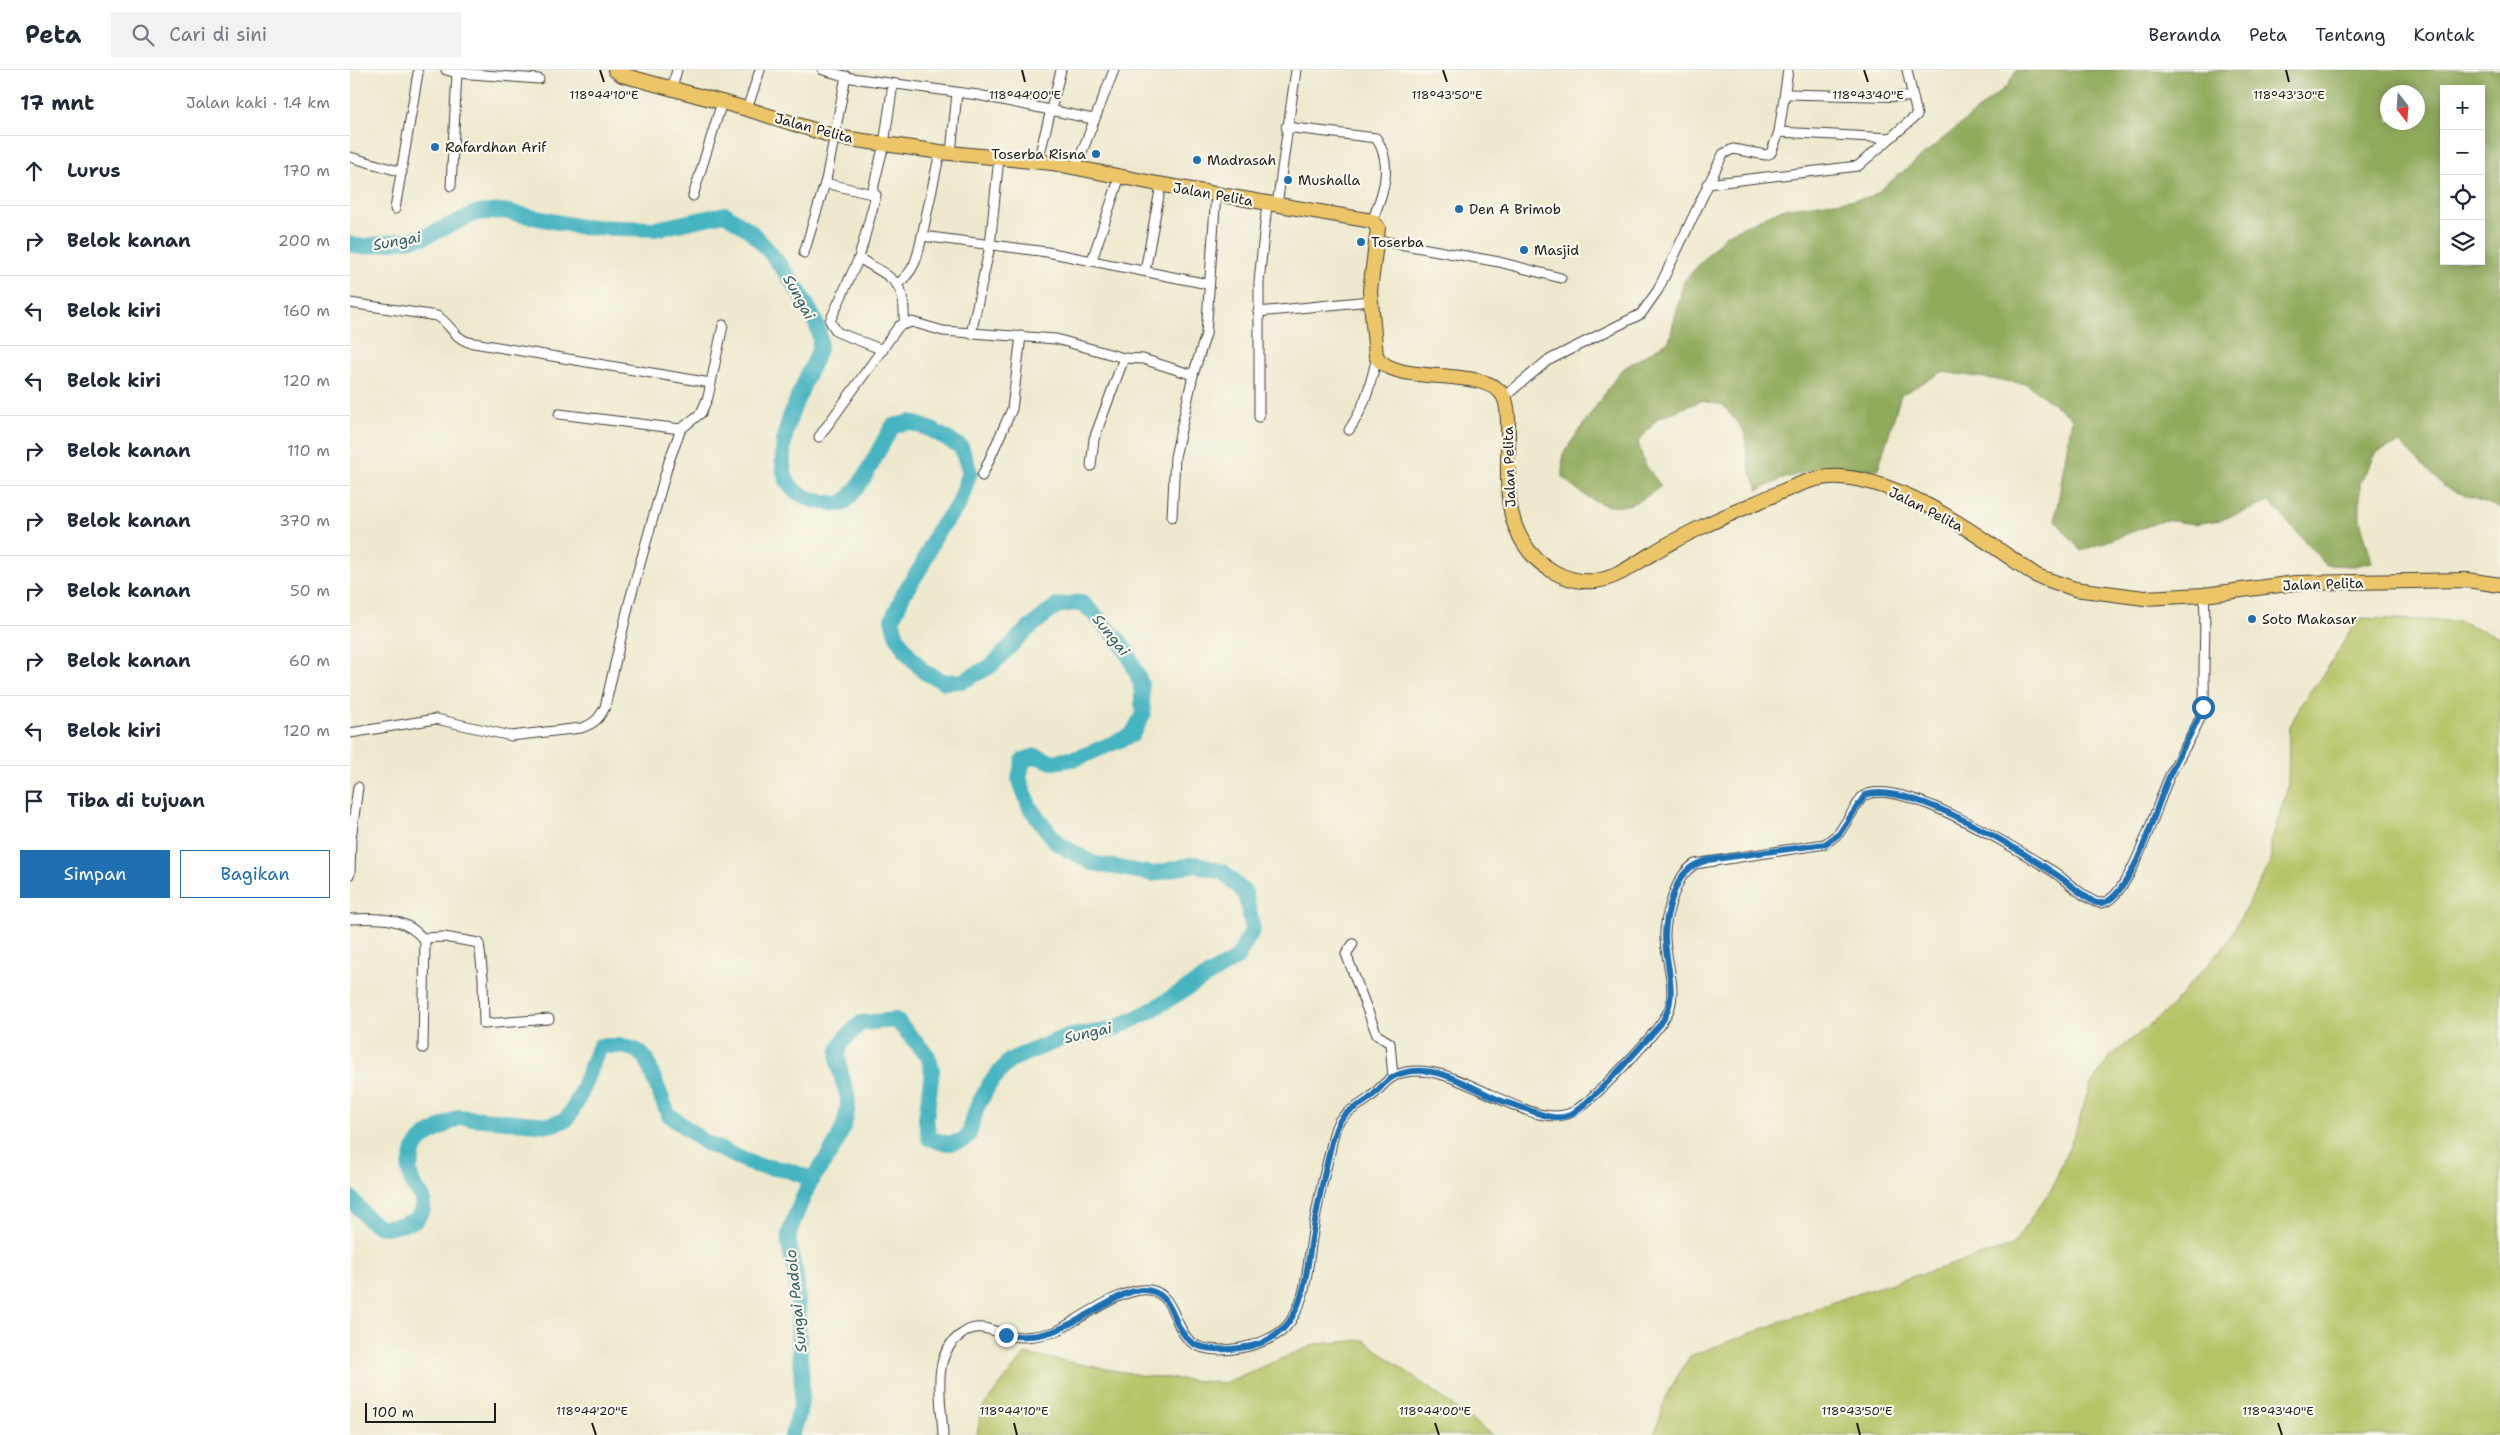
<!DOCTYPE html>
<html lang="id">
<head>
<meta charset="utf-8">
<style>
  body { margin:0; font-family:"Shantell Sans",sans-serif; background:#f2f2f3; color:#1f2937 }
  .controls { position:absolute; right:15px; top:15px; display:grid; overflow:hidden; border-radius:0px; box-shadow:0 2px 12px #0003 }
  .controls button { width:45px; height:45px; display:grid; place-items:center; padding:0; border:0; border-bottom:1px solid #e0e1e3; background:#fff; color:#1f2937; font:25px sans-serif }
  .compass { position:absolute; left:2030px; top:15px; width:45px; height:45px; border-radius:50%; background:#fff; box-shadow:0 2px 12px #0003; rotate:163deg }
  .scale { position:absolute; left:15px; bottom:12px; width:131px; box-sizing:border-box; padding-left:5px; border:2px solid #1c1c1c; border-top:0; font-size:14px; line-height:18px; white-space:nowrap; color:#1c1c1c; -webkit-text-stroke:4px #fbf7ec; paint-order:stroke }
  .stop { position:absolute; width:15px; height:15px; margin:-11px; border:4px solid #1f6fb2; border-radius:50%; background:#fff }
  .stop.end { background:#1f6fb2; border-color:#fff; box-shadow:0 1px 5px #0008 }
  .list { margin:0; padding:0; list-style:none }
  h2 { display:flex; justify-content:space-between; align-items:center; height:65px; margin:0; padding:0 20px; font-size:21px }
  h2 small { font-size:16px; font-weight:400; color:#747a83 }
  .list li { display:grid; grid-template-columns:32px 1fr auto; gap:15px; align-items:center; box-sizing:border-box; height:70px; padding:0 20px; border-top:1px solid #e0e1e3 }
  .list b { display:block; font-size:19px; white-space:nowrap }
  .list em { font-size:16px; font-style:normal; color:#747a83 }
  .actions { display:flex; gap:10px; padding:15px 20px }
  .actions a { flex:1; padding:11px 0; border:1px solid #1f6fb2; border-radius:0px; text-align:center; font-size:18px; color:#1f6fb2 }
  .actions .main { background:#1f6fb2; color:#fff }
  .icon { flex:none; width:28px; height:28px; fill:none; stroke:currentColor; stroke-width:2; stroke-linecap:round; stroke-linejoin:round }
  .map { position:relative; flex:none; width:2150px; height:1365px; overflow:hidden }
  header { display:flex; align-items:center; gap:30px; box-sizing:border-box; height:70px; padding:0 25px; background:#fff; border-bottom:1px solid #e0e1e3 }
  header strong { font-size:24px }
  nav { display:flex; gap:28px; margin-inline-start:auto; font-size:18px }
  .search { width:350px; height:45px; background:#f2f2f3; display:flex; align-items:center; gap:12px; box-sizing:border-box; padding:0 18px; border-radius:0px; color:#747a83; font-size:19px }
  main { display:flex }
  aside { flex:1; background:#fff }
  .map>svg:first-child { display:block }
  .green { fill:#b6c467; stroke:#697042 }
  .forest { fill:#90aa5c; stroke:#56633c; fill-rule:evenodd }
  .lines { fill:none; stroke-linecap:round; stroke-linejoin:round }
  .river { stroke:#46b4c1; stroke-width:16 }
  .minor-casing { stroke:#3c3b37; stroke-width:11 }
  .highway-casing { stroke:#3c3b37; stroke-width:16 }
  .minor { stroke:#fff; stroke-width:9 }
  .highway { stroke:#edc569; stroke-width:14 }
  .route { stroke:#1f6fb2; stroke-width:6 }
  .ticks { fill:none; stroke:#1c1c1c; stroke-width:2 }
  .poi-dot { fill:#1f6fb2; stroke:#fbf7ec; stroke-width:2 }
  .labels { text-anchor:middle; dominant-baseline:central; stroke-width:4.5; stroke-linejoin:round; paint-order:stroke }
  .street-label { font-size:14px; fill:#1c1c1c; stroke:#fbf7ec }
  .poi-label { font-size:14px; fill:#1c1c1c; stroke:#fbf7ec; text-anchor:start }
  .water-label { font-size:15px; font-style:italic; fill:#2f6066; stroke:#fbf7ec }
  .ticks-label { font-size:12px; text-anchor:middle; fill:#1c1c1c; stroke:#fbf7ec; stroke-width:4.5; stroke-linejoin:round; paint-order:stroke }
</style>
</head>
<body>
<header>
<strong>Peta</strong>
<div class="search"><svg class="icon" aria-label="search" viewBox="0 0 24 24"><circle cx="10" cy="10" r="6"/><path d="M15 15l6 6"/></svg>Cari di sini</div>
<nav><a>Beranda</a><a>Peta</a><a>Tentang</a><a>Kontak</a></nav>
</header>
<main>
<aside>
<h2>17 mnt<small>Jalan kaki · 1.4 km</small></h2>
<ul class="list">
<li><svg class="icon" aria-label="ahead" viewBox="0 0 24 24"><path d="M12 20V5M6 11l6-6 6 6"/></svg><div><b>Lurus</b></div><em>170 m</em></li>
<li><svg class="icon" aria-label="right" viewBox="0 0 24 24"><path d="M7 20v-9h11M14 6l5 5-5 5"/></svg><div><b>Belok kanan</b></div><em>200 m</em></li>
<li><svg class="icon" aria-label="left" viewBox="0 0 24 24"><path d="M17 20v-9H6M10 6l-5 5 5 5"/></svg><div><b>Belok kiri</b></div><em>160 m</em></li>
<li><svg class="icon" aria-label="left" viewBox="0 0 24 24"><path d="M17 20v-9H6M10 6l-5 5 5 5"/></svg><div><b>Belok kiri</b></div><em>120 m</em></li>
<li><svg class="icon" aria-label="right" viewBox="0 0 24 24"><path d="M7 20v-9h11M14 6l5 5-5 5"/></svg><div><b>Belok kanan</b></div><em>110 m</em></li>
<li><svg class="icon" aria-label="right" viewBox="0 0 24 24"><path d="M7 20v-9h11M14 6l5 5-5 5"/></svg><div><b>Belok kanan</b></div><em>370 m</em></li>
<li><svg class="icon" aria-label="right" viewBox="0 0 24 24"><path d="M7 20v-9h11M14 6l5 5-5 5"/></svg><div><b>Belok kanan</b></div><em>50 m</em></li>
<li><svg class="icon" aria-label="right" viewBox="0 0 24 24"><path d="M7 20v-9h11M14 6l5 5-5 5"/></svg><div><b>Belok kanan</b></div><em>60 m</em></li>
<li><svg class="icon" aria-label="left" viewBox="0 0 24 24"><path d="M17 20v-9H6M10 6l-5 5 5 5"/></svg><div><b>Belok kiri</b></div><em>120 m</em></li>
<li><svg class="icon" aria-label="arrive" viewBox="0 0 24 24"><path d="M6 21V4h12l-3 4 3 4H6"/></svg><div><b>Tiba di tujuan</b></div></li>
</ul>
<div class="actions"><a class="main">Simpan</a><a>Bagikan</a></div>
</aside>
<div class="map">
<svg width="2150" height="1365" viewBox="0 0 2150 1365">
  <rect width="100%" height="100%" fill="#fbf7ec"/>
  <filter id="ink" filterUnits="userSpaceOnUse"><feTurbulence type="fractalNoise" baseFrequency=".02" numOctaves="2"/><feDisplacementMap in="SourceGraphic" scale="10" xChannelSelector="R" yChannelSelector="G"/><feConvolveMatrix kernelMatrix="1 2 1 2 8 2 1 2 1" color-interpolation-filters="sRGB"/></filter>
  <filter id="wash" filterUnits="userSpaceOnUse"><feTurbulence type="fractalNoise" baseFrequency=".0096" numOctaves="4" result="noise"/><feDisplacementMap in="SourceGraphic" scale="20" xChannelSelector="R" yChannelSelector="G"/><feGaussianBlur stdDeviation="1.12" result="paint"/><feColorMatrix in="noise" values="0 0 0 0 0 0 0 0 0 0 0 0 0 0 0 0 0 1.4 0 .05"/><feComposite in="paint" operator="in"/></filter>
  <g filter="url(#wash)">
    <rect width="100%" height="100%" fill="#eee9ce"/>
    <g class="green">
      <path d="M 2007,548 L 2108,551 L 2150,567 L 2150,1365 L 1304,1365 L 1318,1322 L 1340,1286 L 1500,1226 L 1662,1176 L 1702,1118 L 1725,1063 L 1740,1016 L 1761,986 L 1818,940 L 1877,873 L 1921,791 L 1921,772 L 1938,717 L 1939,658 L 1953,631 L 1983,591 Z"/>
      <path d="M 1014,1270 L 1142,1365 L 627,1365 L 631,1339 L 675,1284 L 795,1306 L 874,1313 L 966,1274 Z"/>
    </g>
    <path class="forest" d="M 1667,0 L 2150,0 L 2150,438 L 2096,418 L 2050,373 L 2027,382 L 2010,413 L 2010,450 L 2022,492 L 2004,496 L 1976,495 L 1920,432 L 1870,450 L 1845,454 L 1814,450 L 1731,481 L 1705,450 L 1722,348 L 1677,314 L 1592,302 L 1551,325 L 1528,399 L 1460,400 L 1430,410 L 1408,420 L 1399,397 L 1394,361 L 1373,335 L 1351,331 L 1308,348 L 1288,372 L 1294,393 L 1311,416 C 1269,449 1249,439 1212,407 L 1213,384 L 1271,300 L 1319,271 L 1334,211 L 1376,165 L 1432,139 L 1522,127 L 1657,16 ZM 2094,19 L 2131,19 L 2131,191 L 2094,191 ZM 2038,22 L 2068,22 L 2068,52 L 2038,52 Z"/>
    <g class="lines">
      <g class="river">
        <path d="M 0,174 L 11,177 L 74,167 L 126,143 L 153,141 L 232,157 L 306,159 L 375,144 C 383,150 393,155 400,161 C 420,180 471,244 470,272 C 470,282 463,295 458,304 C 445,335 431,360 433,394 C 435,428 465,432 492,434 C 516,414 526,381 543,356 L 560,352 L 582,360 L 611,377 L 620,402 L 609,434 L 587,462 L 571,497 L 554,523 L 542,550 L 547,567 L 558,584 L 574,602 L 595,612 L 613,611 L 641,596 L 672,564 L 706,536 L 732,532 L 769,570 L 780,588 L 791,614 L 793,644 L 782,665 L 728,688 L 702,692 L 686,686 L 673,690 L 669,708 L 680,738 L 707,773 L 742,793 L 803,804 L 844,794 L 873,802 L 895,823 L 903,859 L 887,888 L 798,942 L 762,960 L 715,967 L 660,990 L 640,1013 L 627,1037 L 618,1067 C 603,1076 594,1074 579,1068 L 576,1049 L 582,1000 L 578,986 L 546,950 L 511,953 C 486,976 484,979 493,1012 C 495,1018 498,1024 498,1030 C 497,1063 480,1084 462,1109"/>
        <path d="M 0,1127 C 25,1158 26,1164 66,1150 L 73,1139 L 73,1128 L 63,1115 L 59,1101 L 64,1079 L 74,1067 L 109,1047 L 199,1055 L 216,1050 C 233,1027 237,1000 250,976 L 273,976 L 288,981 L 296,989 L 318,1044 L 354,1072 L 405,1095 L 437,1100 L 462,1109 C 459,1113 439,1160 439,1165 C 437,1178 444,1193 446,1206 C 449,1229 448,1252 449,1275 C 452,1313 456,1328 442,1365"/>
      </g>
    </g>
  </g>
  <g filter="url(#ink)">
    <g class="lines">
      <defs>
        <g id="minor">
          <path d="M 96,0 L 107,3 L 189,9"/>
          <path d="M 473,0 L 502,8 L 628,25 L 743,49"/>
          <path d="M 322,18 L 327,0"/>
          <path d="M 1437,24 L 1563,27"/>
          <path d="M 397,39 L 410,0"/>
          <path d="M 936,57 L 1026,68 C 1044,95 1033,124 1022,151"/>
          <path d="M 1429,62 L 1540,68"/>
          <path d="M 590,82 L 572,166 L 697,182 L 858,214"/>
          <path d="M 601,83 L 607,23"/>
          <path d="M 0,87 L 52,102"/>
          <path d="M 688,91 L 711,0"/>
          <path d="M 726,97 L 764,0"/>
          <path d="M 475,113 L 526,125 L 509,188 L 480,251 L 487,262 L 533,280"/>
          <path d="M 1357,114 L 1508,96 L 1567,45 L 1557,0"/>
          <path d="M 101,116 L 107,3"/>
          <path d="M 522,123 L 534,74 L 543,14"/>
          <path d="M 343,126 L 372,32"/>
          <path d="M 927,135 L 946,0"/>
          <path d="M 45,139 L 68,3"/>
          <path d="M 1027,170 L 1149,192 L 1211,208"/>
          <path d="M 454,183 L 476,110 L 496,6"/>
          <path d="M 509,188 C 542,209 556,209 554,253"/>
          <path d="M 742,190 L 770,106"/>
          <path d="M 795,201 L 811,115"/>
          <path d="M 547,214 C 565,202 568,185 572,166"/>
          <path d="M 0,233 L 87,246 C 100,253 103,267 118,272 L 361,313"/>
          <path d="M 908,242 L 1020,231"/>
          <path d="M 621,264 L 640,176 L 649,87"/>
          <path d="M 1154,327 L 1197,291 L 1291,244 L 1308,220 L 1373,84 L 1383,79 L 1416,85 L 1421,83 L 1429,62 L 1438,0"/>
          <path d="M 209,344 L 331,359"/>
          <path d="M 909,347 L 909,212 L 917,134"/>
          <path d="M 999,360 C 1016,335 1020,315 1027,287"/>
          <path d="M 469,367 L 549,256 L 562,252 L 593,261 L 706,269 L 774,288 L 793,289 L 843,305 L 856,264 L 866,123"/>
          <path d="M 741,396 L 744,369 L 774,288"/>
          <path d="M 632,406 L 662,339 L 671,266"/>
          <path d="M 822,447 L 825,387 L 843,305"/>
          <path d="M 0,663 L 86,649 L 161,666 L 231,658 C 244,654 249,649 255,637 L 279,533 L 319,391 L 331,359 L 351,343 L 358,327 L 373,255"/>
          <path d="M 0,804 L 1,769 L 8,717"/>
          <path d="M 0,849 C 28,848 56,846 75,871 L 73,978"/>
          <path d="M 73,868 L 94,867 L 129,873 L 133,907 L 134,954 L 199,949"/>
          <path d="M 1003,874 L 996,884 L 1027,965 L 1040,973 L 1043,1007"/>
          <path d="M 593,1365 C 592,1333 579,1285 612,1264 C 618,1259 625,1257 633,1258 C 641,1259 648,1262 656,1265 C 673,1269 688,1266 705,1262 C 730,1249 774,1216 800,1220 C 825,1224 824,1259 841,1272 C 863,1289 917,1276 935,1258 C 957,1234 957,1199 962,1168 C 966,1141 972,1113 979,1086 C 982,1075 983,1060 989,1051 C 997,1040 1008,1037 1018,1029 C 1028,1022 1035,1010 1046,1005 C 1104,981 1185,1073 1229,1038 C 1249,1023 1314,958 1320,937 C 1326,916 1316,890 1315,869 C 1314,853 1319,837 1324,823 C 1329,810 1334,801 1345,794 L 1475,774 L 1489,763 L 1512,727 C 1547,703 1671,782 1704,802 C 1714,809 1741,834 1751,833 C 1779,831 1807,734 1818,710 C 1828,686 1846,664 1853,639 C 1855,629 1854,615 1854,605 C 1854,578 1856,552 1854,525"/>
        </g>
        <path id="highway" d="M 265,0 L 272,5 L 397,39 L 486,67 L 590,82 L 702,93 L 808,114 L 1022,151 L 1028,158 L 1020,221 L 1026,286 C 1045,318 1136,294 1154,327 C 1159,338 1158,354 1158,366 C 1159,402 1153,440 1173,472 C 1187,496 1216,514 1245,511 C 1268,508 1284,494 1303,483 C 1339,461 1378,445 1417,428 C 1441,418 1464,405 1491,407 C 1559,412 1632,469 1687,506 L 1725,519 L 1794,528 L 1854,525 L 1945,513 L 2117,510 L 2150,515"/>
      </defs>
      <use href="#minor" class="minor-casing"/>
      <use href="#highway" class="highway-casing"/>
      <use href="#minor" class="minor"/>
      <use href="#highway" class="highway"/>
    </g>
  </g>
  <g class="lines" filter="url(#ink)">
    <path class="route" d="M 656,1265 C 700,1272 724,1251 760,1232 C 770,1226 779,1221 791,1220 C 825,1218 820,1256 841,1272 C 853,1281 877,1280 890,1278 C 953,1271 954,1216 962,1168 C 967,1138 973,1109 980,1080 C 982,1072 984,1062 988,1054 C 995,1039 1011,1037 1022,1026 C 1030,1019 1037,1008 1047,1005 C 1083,991 1116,1015 1147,1029 C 1157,1033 1168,1036 1179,1040 C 1190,1044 1204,1050 1217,1046 C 1237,1039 1292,975 1308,957 C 1332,929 1315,897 1315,866 C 1315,851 1319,836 1324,822 C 1331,804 1339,795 1358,790 L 1475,774 L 1489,764 L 1515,725 C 1560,711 1666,778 1704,803 C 1718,812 1730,824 1744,832 C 1750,835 1757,832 1762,828 C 1788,805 1803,745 1817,712 C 1827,686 1843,663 1853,637"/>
  </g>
  <path class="ticks" d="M 250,0 L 254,12M 672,0 L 675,12M 1093,0 L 1097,12M 1514,0 L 1518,12M 1936,0 L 1939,12M 242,1353 L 246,1365M 664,1353 L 667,1365M 1085,1353 L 1089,1365M 1507,1353 L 1510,1365M 1928,1353 L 1932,1365"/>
  <g class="poi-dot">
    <circle cx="85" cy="77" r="5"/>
    <circle cx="746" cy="84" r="5"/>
    <circle cx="847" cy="90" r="5"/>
    <circle cx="938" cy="110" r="5"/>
    <circle cx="1109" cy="139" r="5"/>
    <circle cx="1011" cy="172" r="5"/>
    <circle cx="1174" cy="180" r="5"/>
    <circle cx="1902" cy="549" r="5"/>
  </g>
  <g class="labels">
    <g class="street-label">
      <text transform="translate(464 58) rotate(15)">Jalan Pelita</text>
      <text transform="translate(863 124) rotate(10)">Jalan Pelita</text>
      <text transform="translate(1159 397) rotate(-92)">Jalan Pelita</text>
      <text transform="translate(1576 439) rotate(27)">Jalan Pelita</text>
      <text transform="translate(1973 514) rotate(-2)">Jalan Pelita</text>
    </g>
    <g class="poi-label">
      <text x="95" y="77">Rafardhan Arif</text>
      <text x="736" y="84" text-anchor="end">Toserba Risna</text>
      <text x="857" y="90">Madrasah</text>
      <text x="948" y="110">Mushalla</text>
      <text x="1119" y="139">Den A Brimob</text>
      <text x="1021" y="172">Toserba</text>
      <text x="1184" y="180">Masjid</text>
      <text x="1912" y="549">Soto Makasar</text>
    </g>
    <g class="water-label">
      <text transform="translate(47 171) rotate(-10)">Sungai</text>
      <text transform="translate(449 227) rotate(61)">Sungai</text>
      <text transform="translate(761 565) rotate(51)">Sungai</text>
      <text transform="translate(738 963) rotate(-13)">Sungai</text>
      <text transform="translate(446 1231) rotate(-96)">Sungai Padolo</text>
    </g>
  </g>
  <g class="ticks-label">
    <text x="254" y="29">118°44'10"E</text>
    <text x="675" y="29">118°44'00"E</text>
    <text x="1097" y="29">118°43'50"E</text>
    <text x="1518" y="29">118°43'40"E</text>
    <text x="1939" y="29">118°43'30"E</text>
    <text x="242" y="1345">118°44'20"E</text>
    <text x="664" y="1345">118°44'10"E</text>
    <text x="1085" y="1345">118°44'00"E</text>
    <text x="1507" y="1345">118°43'50"E</text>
    <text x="1928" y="1345">118°43'40"E</text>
  </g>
</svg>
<div class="controls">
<button>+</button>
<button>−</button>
<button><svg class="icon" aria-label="locate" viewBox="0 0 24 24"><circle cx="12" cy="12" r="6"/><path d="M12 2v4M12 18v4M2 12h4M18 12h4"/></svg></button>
<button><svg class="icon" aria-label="layers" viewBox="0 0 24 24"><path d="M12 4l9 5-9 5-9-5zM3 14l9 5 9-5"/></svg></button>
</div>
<svg class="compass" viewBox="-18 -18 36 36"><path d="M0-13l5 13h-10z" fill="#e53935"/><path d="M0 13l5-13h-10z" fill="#747a83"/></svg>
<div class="scale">100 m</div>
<div class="stop" style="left:1853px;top:637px"></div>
<div class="stop end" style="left:656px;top:1265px"></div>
</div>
</main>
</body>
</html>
